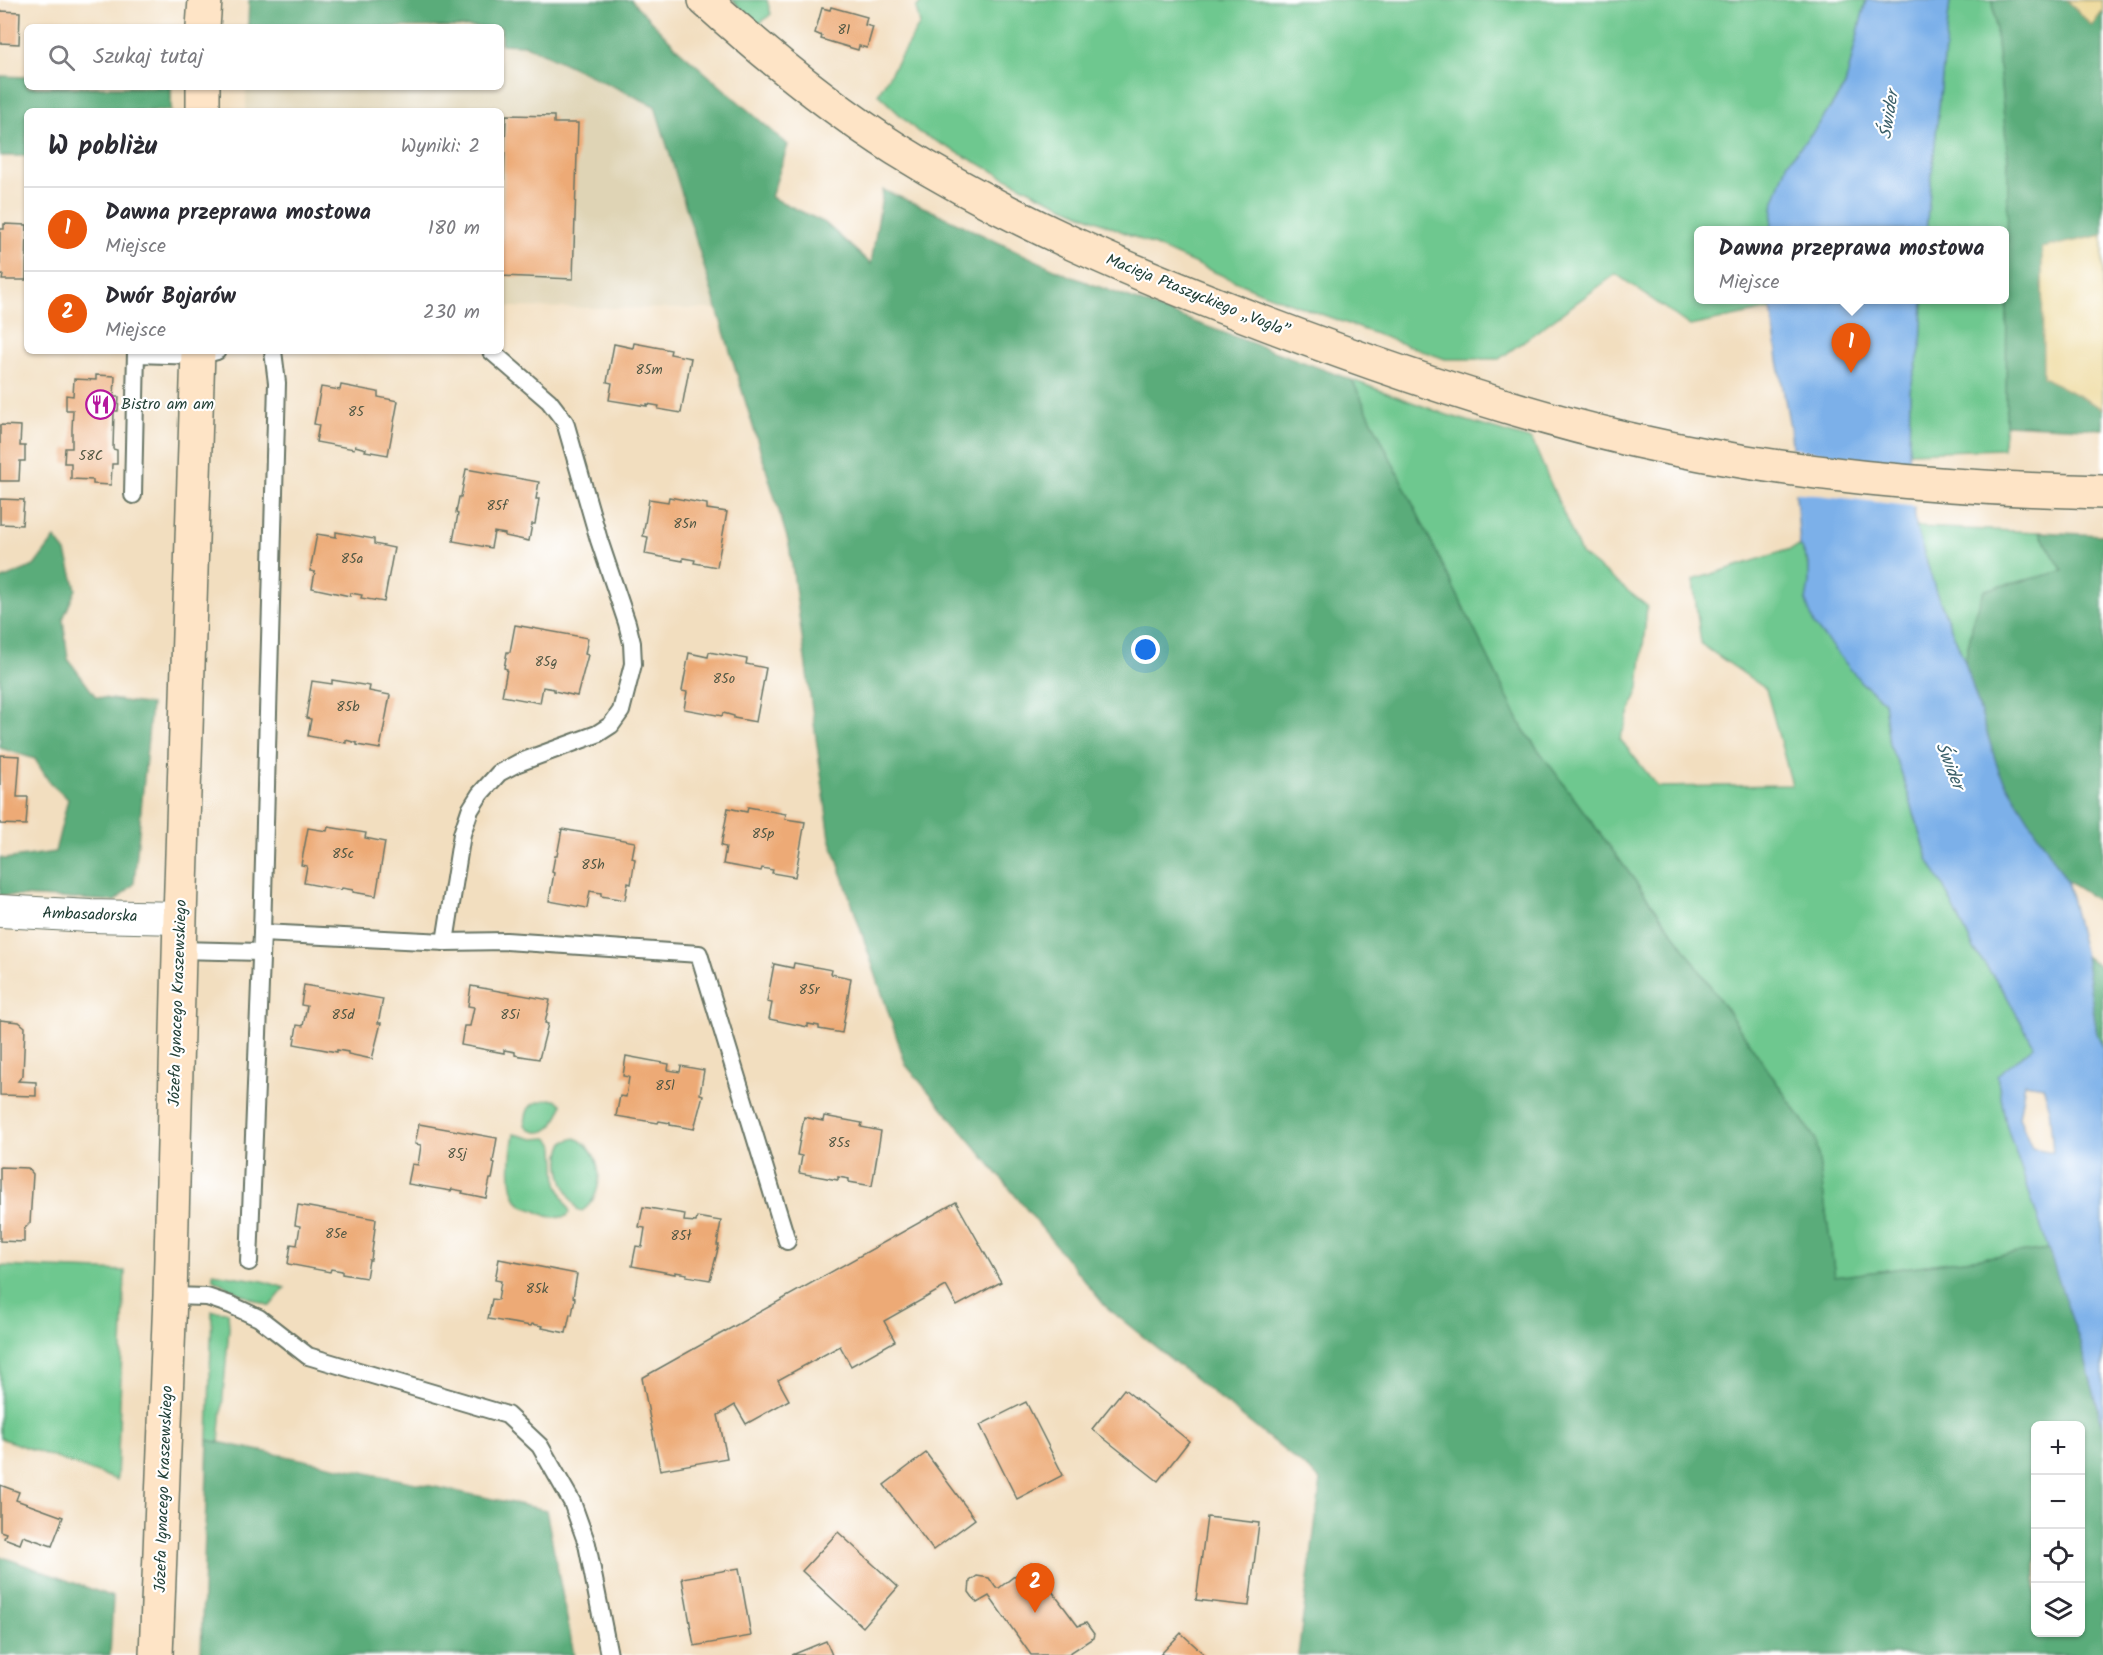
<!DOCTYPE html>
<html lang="pl">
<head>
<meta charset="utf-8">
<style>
  body { margin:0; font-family:Kalam,sans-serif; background:#f7f7f7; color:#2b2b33 }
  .controls { position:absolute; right:18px; bottom:18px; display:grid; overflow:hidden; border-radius:9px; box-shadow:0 2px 4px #0004 }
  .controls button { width:54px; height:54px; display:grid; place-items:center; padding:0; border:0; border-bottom:2px solid #e1e1e2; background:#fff; color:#2b2b33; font:30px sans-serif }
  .you { position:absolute; left:1146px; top:650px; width:21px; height:21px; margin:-15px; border:4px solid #fff; border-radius:50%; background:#1a73e8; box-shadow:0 0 0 9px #1a73e833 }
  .badge { display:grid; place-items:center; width:39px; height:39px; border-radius:50%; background:#ea580c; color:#fff; font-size:20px; font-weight:700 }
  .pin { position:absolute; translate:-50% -50px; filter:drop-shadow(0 2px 3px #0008) }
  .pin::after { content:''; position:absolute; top:32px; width:21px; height:18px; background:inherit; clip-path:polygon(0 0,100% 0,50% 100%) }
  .popup { position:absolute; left:1694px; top:226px; width:315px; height:78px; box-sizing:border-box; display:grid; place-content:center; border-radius:9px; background:#fff; filter:drop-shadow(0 2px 4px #0005); font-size:20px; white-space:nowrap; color:#7c7c81 }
  .popup b { font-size:22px; color:#2b2b33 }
  .popup::after { content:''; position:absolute; left:50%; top:100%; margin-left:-12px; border:12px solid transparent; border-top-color:#fff }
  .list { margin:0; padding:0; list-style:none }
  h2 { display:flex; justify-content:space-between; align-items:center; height:78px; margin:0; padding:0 24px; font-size:26px }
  h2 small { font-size:20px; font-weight:400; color:#7c7c81 }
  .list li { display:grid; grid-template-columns:39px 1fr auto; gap:18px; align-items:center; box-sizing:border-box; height:84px; padding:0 24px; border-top:2px solid #e1e1e2 }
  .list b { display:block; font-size:22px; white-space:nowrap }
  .list p { margin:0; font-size:20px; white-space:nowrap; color:#7c7c81 }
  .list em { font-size:20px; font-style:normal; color:#7c7c81 }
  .icon { flex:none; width:33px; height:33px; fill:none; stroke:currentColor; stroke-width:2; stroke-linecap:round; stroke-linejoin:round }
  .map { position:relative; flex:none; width:2103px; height:1655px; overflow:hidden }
  .search { position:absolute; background:#fff; box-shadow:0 2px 4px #0004; left:24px; top:24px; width:480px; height:66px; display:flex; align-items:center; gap:15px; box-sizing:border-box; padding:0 21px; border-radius:9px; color:#7c7c81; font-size:22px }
  .panel { position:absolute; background:#fff; box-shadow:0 2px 4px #0004; left:24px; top:108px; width:480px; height:246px; border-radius:9px }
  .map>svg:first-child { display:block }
  .built { fill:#dfd4b5 }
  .green { fill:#6ec88f; stroke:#468262; stroke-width:1.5 }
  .forest { fill:#5aac7a; stroke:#3c7457; stroke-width:1.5; fill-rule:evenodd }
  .sand { fill:#eeda9e; stroke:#868c69; stroke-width:1.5 }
  .water { fill:#7cb0e9; stroke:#4e768e; stroke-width:1.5; fill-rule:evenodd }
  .pier { fill:#f2debf }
  .building { fill:#edaa76 }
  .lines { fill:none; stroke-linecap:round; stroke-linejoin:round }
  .lane-casing { stroke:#697565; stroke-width:20 }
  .street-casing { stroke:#697565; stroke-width:34 }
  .secondary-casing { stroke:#697565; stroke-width:36 }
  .lane { stroke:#fff; stroke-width:16 }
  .street { stroke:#fff; stroke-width:32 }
  .secondary { stroke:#fee4c6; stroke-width:33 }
  .labels { text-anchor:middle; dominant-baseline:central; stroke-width:4.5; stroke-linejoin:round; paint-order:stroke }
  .number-label { font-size:14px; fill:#525844 }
  .street-label { font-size:16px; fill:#1f3d34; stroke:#fff }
  .poi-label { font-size:16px; fill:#1f3d34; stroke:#fff; text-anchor:start }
  .water-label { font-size:18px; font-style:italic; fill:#3b606a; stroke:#fff }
</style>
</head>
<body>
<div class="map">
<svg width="2103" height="1655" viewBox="0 0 2103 1655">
  <rect width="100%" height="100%" fill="#fff"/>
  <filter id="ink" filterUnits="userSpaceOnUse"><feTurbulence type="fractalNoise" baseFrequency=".0167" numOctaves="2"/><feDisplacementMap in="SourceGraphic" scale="12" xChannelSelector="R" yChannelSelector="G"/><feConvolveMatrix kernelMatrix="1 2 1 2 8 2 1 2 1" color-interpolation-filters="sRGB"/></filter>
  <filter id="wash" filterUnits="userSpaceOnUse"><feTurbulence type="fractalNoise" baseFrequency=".008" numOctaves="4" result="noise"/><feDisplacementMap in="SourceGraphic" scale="24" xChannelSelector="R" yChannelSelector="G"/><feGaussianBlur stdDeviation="1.35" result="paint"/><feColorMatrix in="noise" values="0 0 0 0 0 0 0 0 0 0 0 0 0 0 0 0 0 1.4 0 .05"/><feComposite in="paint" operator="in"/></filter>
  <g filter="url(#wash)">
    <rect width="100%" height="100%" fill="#f2debf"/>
    <path class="built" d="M 501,44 L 526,45 L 655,106 L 716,309 L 501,307 L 501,111 L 246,111 L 246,87 L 501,87 Z"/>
    <g class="green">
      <path d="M 732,0 L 767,0 L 771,14 L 758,25 Z"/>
      <path d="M 923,0 L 1866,0 L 1845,86 L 1820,123 L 1774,201 L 1771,230 L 1698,230 L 1698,300 L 1770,300 L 1771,309 L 1690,326 L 1616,274 L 1499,359 L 1445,359 L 1260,292 L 1041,196 L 918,132 L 878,94 L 920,24 L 916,8 Z"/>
      <path d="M 1950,0 L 1993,0 L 2008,160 L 2006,424 L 2003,449 L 1909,452 L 1910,390 L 1921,346 L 1923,300 L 2004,300 L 2004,230 L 1926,230 Z"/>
      <path d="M 1352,380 L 1447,415 L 1532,440 L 1581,554 L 1647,606 L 1639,688 L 1620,739 L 1658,787 L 1792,785 L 1766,689 L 1701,644 L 1693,580 L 1800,546 C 1812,568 1811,577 1806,601 L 1861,682 L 1884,701 L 1889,744 L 1901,771 L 1929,861 L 1944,887 L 1974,949 L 2005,993 L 2034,1046 L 2006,1124 L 2049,1249 L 1835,1277 L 1816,1140 L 1680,942 L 1523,729 Z"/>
      <path d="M 1916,527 L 2039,532 L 2063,571 L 1985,590 L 1975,613 L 1965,662 L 1936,592 Z"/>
      <path d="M 550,1099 L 558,1101 L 562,1105 C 558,1123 543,1143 525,1125 C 526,1105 531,1103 550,1099 Z"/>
      <path d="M 514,1134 L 534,1139 L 547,1138 L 552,1142 L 555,1148 L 557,1183 L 570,1212 L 567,1216 C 555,1219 547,1217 536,1211 C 532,1209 527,1208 523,1206 C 505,1194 511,1151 514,1134 Z"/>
      <path d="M 575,1138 C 604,1150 607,1194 582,1211 L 578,1210 C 565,1191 553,1164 564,1142 Z"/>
      <path d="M 0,1266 L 125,1271 L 117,1480 L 0,1438 Z"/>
      <path d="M 213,1273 L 263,1281 L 285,1288 L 270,1306 L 241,1294 L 213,1279 Z"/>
      <path d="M 212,1311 L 228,1312 L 229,1328 L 219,1443 L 208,1440 Z"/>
    </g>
    <g class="forest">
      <path d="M 249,0 L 631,0 L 678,49 L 788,145 L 771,197 L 825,223 L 871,264 L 883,190 L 928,209 L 1067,275 L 1352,380 L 1523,729 L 1680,942 L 1816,1140 L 1835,1277 L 2049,1249 L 2085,1358 L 2103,1427 L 2103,1655 L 1298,1655 L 1321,1480 L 1105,1306 L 980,1152 L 906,1065 L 830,838 L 789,544 L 655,106 L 526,45 L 501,44 L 501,27 L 248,27 ZM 2036,1426 L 2080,1426 L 2080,1632 L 2036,1632 Z"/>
      <path d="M 1993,0 L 2067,0 L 2092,25 L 2103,11 L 2103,235 L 2042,248 L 2043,376 L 2103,409 L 2103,429 L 2006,424 L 2008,160 Z"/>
      <path d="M 0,76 L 27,77 L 27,87 L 171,87 L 171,111 L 27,111 L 27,156 L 0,156 Z"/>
      <path d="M 2039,532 L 2103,535 L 2103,904 L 2067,881 L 1999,772 L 1965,662 L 1975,613 L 1985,590 L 2063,571 Z"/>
      <path d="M 55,538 L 66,552 L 76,589 L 63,619 L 68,659 L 96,697 L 151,705 L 134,884 L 115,901 L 0,895 L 0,858 L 5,859 L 55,852 L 68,799 L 50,783 L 35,759 L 0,748 L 0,580 L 34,566 Z"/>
      <path d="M 2085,956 L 2103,968 L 2103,1047 L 2097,1035 Z"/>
      <path d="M 208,1440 L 546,1510 L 574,1655 L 201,1655 Z"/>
      <path d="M 0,1556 L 113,1597 L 110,1655 L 0,1655 Z"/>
    </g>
    <g class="sand">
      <path d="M 2067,0 L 2103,0 L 2103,11 L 2092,26 Z"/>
      <path d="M 2103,235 L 2103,409 L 2043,377 L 2042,248 Z"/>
    </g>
    <g class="water">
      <path d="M 1866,0 L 1950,0 L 1926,230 L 1771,230 L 1774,201 L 1788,162 L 1820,123 L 1845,86 Z"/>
      <path d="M 1770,300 L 1923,300 L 1921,346 L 1910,390 L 1909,452 L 1916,527 L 1936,592 L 1965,662 L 1999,772 L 2067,881 L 2085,956 L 2097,1035 L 2103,1047 L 2103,1427 L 2085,1358 L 2006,1124 L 1997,1075 L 2034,1046 L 2005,993 L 1974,949 L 1944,887 L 1929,861 L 1901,771 L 1889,744 L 1884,701 L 1861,682 L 1814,625 L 1806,601 L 1809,583 L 1809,563 L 1800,546 L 1791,433 L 1778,360 ZM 2025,1083 L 2043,1086 L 2049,1106 L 2053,1152 L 2032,1148 L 2019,1117 Z"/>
    </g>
    <path class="pier" d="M 1789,448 L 1875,461 L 1913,464 L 1917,507 L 1793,492 Z"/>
    <g id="blocks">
      <g class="building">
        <path d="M 831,7 L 867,17 L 865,25 L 873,27 L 867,48 L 859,46 L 858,50 L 821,39 L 822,36 L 815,33 L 822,8 L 830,10 Z"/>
        <path d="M 0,11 L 20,12 L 19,44 L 0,43 Z"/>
        <path d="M 506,115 L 554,116 L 554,123 L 578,123 L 573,279 L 501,276 Z"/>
        <path d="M 4,224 L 27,225 L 26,280 L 2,280 L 3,275 L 0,275 L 0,229 L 4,229 Z"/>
        <path d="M 634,343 L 671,350 L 670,354 L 691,358 L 681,413 L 658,409 L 659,406 L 647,404 L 647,406 L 609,400 L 612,383 L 607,382 L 614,344 L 633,348 Z"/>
        <path d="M 96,375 L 115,376 L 114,397 L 119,397 L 118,411 L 114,411 L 113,449 L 117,450 L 117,464 L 112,464 L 111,485 L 93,484 L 93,480 L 71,479 L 71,463 L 64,463 L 65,448 L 72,448 L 72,429 L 73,410 L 66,410 L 66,395 L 73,396 L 74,379 L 96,380 Z"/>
        <path d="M 341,385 L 378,392 L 378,397 L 398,401 L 388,455 L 365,451 L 366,449 L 355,446 L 354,449 L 316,442 L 319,425 L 314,424 L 321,387 L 340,390 Z"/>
        <path d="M 0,425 L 21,426 L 20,446 L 25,446 L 25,461 L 20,461 L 19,481 L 0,481 Z"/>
        <path d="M 466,469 L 539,482 L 536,499 L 539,499 L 535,524 L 532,524 L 529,541 L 505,536 L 505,534 L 494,532 L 491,548 L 453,541 L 458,514 L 456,513 L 459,497 L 461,497 Z"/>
        <path d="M 669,497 L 707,504 L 707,509 L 727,512 L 717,567 L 694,563 L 695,560 L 683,558 L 683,561 L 645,554 L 648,537 L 643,536 L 649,499 L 668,502 Z"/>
        <path d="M 0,499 L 24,500 L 22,525 L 0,524 Z"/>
        <path d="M 336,532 L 374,539 L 374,544 L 394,548 L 384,602 L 361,598 L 362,595 L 350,593 L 350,596 L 312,588 L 315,572 L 310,571 L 317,534 L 336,537 Z"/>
        <path d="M 515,625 L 588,638 L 585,654 L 588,655 L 577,696 L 554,691 L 554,689 L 543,687 L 540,703 L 502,696 L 507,669 L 504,668 L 507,652 L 510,652 Z"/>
        <path d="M 709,652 L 747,659 L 746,664 L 766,668 L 756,722 L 734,718 L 734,716 L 727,714 L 723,713 L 722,716 L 684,709 L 687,692 L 682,691 L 689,653 L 708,657 Z"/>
        <path d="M 332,680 L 370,686 L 369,691 L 390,695 L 380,749 L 357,745 L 357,743 L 346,740 L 346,743 L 308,736 L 311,719 L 306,718 L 312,681 L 332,684 Z"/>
        <path d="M 0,755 L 20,756 L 17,797 L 28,797 L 26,825 L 0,824 Z"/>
        <path d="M 748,807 L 786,814 L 785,819 L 805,822 L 795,877 L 772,873 L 773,870 L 762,868 L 761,871 L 723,864 L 726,847 L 721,846 L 728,808 L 747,812 Z"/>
        <path d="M 328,827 L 366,833 L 365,838 L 385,842 L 376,896 L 353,892 L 353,890 L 342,888 L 341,890 L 304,883 L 307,866 L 301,865 L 308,828 L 327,831 Z"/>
        <path d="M 562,829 L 635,842 L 632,858 L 635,859 L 631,884 L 628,883 L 625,900 L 601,896 L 601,893 L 590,891 L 587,908 L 549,901 L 554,873 L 552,872 L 555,856 L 557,856 Z"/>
        <path d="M 794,963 L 832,970 L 831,974 L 851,978 L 842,1033 L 819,1029 L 819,1026 L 808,1024 L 808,1027 L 769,1019 L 772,1003 L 767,1002 L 774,964 L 793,968 Z"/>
        <path d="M 304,985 L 383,999 L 378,1023 L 381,1023 L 372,1059 L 348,1054 L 348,1052 L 337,1050 L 337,1052 L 294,1044 L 297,1025 L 303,1026 L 307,1006 L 301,1005 Z"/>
        <path d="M 471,986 L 550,1000 L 545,1023 L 548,1024 L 539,1059 L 515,1055 L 515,1052 L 504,1050 L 504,1053 L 461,1045 L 464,1026 L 470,1026 L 474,1007 L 468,1006 Z"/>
        <path d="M 0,1020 L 19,1022 L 25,1027 L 23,1075 L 18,1081 L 36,1082 L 36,1096 L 0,1095 Z"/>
        <path d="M 626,1056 L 669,1064 L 668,1070 L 680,1072 L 681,1066 L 704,1070 L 700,1094 L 703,1095 L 694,1129 L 670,1125 L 670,1123 L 659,1121 L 658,1123 L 616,1116 L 620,1096 L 626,1097 L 629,1077 L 623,1076 Z"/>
        <path d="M 824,1116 L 862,1123 L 861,1127 L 881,1131 L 872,1186 L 849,1182 L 849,1179 L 838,1177 L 838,1180 L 799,1173 L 802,1156 L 797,1155 L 804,1117 L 823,1121 Z"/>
        <path d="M 419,1124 L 497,1138 L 493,1162 L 495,1163 L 492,1179 L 490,1179 L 486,1198 L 462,1193 L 463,1191 L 452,1189 L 451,1191 L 408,1184 L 412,1164 L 418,1165 L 421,1145 L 415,1144 Z"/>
        <path d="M 0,1167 L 28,1168 L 33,1174 L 30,1223 L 24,1229 L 24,1242 L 0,1241 Z"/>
        <path d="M 956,1202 L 1001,1282 L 957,1306 L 946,1286 L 884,1321 L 895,1341 L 851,1366 L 840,1346 L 778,1380 L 789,1400 L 746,1424 L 735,1405 L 718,1415 L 727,1458 L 660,1470 L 642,1378 Z"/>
        <path d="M 298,1205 L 376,1219 L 371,1260 L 369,1260 L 366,1278 L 342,1274 L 342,1271 L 331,1269 L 330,1272 L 288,1264 L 291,1244 L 297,1245 L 300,1226 L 295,1225 Z"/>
        <path d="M 643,1207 L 685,1214 L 684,1221 L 696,1222 L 697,1217 L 721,1221 L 717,1245 L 719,1245 L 710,1280 L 686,1276 L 687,1274 L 675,1272 L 675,1274 L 632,1266 L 636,1246 L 642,1247 L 645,1228 L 639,1227 Z"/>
        <path d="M 499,1259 L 577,1274 L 573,1297 L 575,1298 L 572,1315 L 570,1314 L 566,1333 L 542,1328 L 543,1326 L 532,1324 L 531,1326 L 488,1319 L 492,1299 L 498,1300 L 501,1281 L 495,1280 Z"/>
        <path d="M 1124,1389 L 1189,1441 L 1158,1481 L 1092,1429 Z"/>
        <path d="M 1026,1402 L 1063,1475 L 1017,1499 L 980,1425 Z"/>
        <path d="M 926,1453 L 975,1519 L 933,1550 L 884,1485 Z"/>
        <path d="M 0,1485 L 19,1492 L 16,1500 L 63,1517 L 52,1546 L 23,1536 L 20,1544 L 4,1538 L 6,1533 L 0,1531 Z"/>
        <path d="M 1207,1517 L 1259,1523 L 1249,1606 L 1196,1600 Z"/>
        <path d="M 838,1532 L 898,1587 L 863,1627 L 802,1571 Z"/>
        <path d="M 1031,1563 L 1078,1626 L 1086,1623 L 1094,1634 L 1093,1638 L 1067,1655 L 1031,1655 L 989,1596 L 977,1603 L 969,1592 L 970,1581 L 977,1576 L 989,1578 L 996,1588 L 999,1588 Z"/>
        <path d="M 739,1568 L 751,1636 L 694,1646 L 682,1578 Z"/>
        <path d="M 1181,1633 L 1205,1655 L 1160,1655 Z"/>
        <path d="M 826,1641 L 832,1655 L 792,1655 Z"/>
      </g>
    </g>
  </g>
  <g filter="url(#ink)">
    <use href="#blocks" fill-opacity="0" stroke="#697565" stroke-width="1.5"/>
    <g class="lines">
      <defs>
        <g id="lane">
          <path d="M 136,354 L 198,356 L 217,351"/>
          <path d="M 133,495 L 136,351"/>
          <path d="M 262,933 L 445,942 L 506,941 L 699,954 L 787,1241"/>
          <path d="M 445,942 L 462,834 L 470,810 L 480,794 L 499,773 L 518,763 L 597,734 L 611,725 L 621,711 L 633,664 L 632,643 L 627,623 L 599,540 L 565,422 L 549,401 L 491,351"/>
          <path d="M 179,950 L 261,952"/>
          <path d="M 249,1262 L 262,933 L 277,383 L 273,351"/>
          <path d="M 170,1296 L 207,1297 L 231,1305 L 259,1318 L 308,1356 L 507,1415 L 540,1446 L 572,1502 L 587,1544 L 609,1655"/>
        </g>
        <path id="street" d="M 0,911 L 90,916 L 180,918"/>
        <g id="secondary">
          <path d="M 705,0 C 765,54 828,106 896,149 C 1013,222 1138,275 1267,324 C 1385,369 1505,410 1628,439 C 1784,475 1944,488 2103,492"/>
          <path d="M 203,27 L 205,0"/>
          <path d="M 203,111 L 203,87"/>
          <path d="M 156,1655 L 170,1296 L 180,918 L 198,351"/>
        </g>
      </defs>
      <use href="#lane" class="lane-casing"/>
      <use href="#street" class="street-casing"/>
      <use href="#secondary" class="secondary-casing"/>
      <use href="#lane" class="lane"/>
      <use href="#street" class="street"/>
      <use href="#secondary" class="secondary"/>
    </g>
  </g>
  <defs>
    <symbol id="restaurant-ring" viewBox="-11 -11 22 22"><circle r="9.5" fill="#fff" stroke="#b5179e" stroke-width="1.5"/><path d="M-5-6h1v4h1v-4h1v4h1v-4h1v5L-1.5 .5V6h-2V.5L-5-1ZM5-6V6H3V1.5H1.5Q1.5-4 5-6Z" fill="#b5179e"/></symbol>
  </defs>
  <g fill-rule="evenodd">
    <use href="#restaurant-ring" x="84" y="388" width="33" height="33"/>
  </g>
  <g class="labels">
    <g class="number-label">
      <text x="844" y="30">81</text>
      <text x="649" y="370">85m</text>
      <text x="356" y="412">85</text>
      <text x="91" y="456">58C</text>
      <text x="497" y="506">85f</text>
      <text x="685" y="524">85n</text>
      <text x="352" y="559">85a</text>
      <text x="546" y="662">85g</text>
      <text x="724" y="679">85o</text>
      <text x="348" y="707">85b</text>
      <text x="763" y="834">85p</text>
      <text x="343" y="854">85c</text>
      <text x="593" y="865">85h</text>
      <text x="809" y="990">85r</text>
      <text x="343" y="1015">85d</text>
      <text x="510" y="1015">85i</text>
      <text x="665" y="1086">85l</text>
      <text x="839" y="1143">85s</text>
      <text x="457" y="1154">85j</text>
      <text x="336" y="1234">85e</text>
      <text x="681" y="1236">85ł</text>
      <text x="537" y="1289">85k</text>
    </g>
    <g class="street-label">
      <text transform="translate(1198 296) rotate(22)">Macieja Ptaszyckiego „Vogla”</text>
      <text transform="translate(90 915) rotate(2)">Ambasadorska</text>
      <text transform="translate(178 1003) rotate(-88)">Józefa Ignacego Kraszewskiego</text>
      <text transform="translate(164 1489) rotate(-88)">Józefa Ignacego Kraszewskiego</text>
    </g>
    <g class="poi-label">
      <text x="121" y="404">Bistro am am</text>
    </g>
    <g class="water-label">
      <text transform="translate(1890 115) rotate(-81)">Świder</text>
      <text transform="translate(1949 766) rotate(68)">Świder</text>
    </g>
  </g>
</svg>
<div class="controls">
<button>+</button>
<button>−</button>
<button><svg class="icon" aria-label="locate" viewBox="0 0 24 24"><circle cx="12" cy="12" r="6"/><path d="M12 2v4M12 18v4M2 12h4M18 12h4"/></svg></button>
<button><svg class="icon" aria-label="layers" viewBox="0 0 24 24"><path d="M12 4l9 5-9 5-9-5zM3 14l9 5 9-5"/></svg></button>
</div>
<div class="you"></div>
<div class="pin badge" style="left:1851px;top:373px">1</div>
<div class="popup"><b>Dawna przeprawa mostowa</b>Miejsce</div>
<div class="pin badge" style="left:1035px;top:1613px">2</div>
<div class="search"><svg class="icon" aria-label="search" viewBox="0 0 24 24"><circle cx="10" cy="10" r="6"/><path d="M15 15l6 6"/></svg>Szukaj tutaj</div>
<section class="panel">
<h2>W pobliżu<small>Wyniki: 2</small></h2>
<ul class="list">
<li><span class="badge">1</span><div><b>Dawna przeprawa mostowa</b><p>Miejsce</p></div><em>180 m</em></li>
<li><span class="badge">2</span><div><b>Dwór Bojarów</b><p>Miejsce</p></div><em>230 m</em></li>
</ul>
</section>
</div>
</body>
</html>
